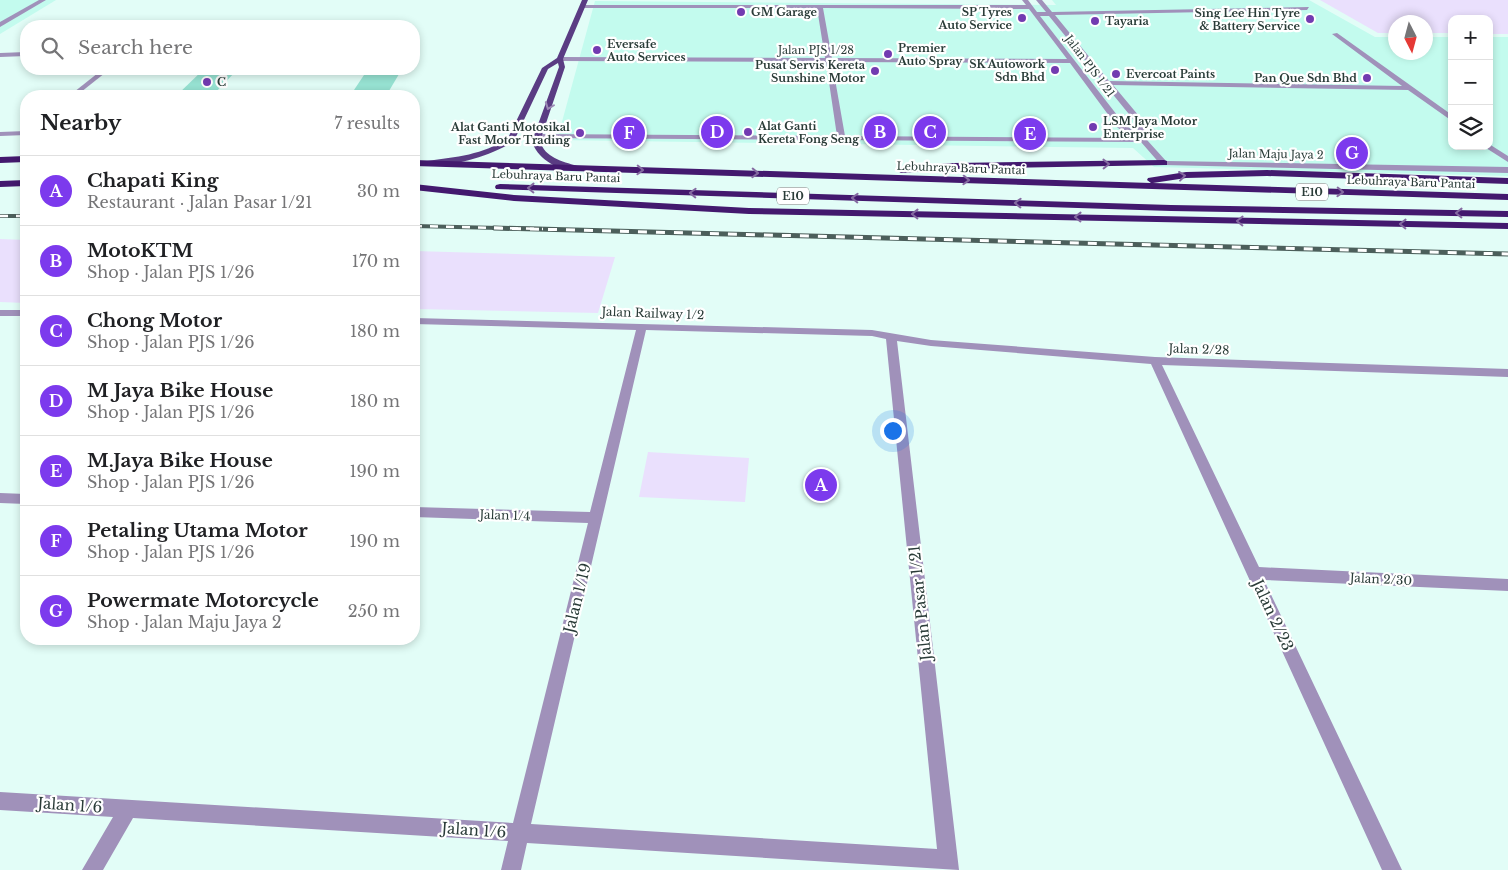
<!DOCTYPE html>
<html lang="en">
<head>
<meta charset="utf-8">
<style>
  body { margin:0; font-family:"Libre Baskerville",serif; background:#f6f6f6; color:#202124 }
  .controls { position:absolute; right:15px; top:15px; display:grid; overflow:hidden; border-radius:10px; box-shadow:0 2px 8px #0003 }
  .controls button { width:45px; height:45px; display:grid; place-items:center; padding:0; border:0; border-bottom:1px solid #e0e0e0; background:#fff; color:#202124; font:25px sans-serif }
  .compass { position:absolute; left:1388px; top:15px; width:45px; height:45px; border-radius:50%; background:#fff; box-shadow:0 2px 8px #0003; rotate:174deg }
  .you { position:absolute; left:892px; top:430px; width:18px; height:18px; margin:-12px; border:4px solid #fff; border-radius:50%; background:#1a73e8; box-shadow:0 0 0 8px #1a73e833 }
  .badge { display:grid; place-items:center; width:32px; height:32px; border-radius:50%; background:#7c3aed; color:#fff; font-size:16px; font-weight:700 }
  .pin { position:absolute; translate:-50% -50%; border:2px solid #fff; box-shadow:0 1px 5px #0006 }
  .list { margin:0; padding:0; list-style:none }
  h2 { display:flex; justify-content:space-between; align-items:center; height:65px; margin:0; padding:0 20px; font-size:21px }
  h2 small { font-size:16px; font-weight:400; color:#757577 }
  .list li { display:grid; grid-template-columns:32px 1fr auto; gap:15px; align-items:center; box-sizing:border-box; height:70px; padding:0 20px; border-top:1px solid #e0e0e0 }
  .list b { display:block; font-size:19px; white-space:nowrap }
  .list p { margin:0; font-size:16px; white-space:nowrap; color:#757577 }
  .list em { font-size:16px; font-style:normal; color:#757577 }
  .icon { flex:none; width:28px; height:28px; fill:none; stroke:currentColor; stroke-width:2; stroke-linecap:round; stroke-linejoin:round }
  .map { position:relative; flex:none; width:1508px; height:870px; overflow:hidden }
  .search { position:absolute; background:#fff; box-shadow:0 2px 8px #0003; left:20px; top:20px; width:400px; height:55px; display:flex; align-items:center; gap:12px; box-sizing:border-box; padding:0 18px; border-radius:20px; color:#757577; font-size:19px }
  .panel { position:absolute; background:#fff; box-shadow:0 2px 8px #0003; left:20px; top:90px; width:400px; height:555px; border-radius:20px }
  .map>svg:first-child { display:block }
  .built { fill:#c3fbee }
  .green { fill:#eae0fd }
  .building { fill:#97e3d3 }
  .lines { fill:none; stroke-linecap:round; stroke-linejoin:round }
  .minor { fill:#a091ba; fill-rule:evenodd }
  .major { fill:#5a3c83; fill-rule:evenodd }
  .highway { fill:#43196e; fill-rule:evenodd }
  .rail-far1-casing { stroke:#4c5f5b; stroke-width:4 }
  .rail-casing { stroke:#4c5f5b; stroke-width:5 }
  .rail-far1 { stroke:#fff; stroke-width:2.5; stroke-dasharray:8; stroke-linecap:butt }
  .rail { stroke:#fff; stroke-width:3; stroke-dasharray:9; stroke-linecap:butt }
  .oneway { stroke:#9c8ab5 }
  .oneway2 { stroke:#856aa1 }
  .poi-dot { fill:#723bb1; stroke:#fff; stroke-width:2 }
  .labels { text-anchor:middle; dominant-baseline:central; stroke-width:4.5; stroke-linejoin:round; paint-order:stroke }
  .far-poi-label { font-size:11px; font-weight:bold; fill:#2a3c38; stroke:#fff; text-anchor:start }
  .far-street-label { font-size:11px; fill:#2a3c38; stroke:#fff }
  .shield { fill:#fff; stroke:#6a7674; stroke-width:1 }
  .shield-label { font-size:11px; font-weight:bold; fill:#2a3c38 }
  .street-label { font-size:12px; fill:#2a3c38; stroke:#fff }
  .near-street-label { font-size:15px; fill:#2a3c38; stroke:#fff }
</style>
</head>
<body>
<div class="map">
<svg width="1508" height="870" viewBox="0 0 1508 870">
  <rect width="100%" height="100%" fill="#e2fdf7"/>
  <g class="built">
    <path d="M 0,0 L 56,0 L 0,34 Z"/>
    <path d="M 1052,0 L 1309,0 L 1375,37 L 1395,37 L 1396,52 L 1426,52 L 1426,37 L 1452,37 L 1452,146 L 1489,146 L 1489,37 L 1508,37 L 1508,176 L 1154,167 L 1133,148 L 557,140 L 595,1 L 1056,5 Z"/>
  </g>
  <g class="green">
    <path d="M 1320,0 L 1508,0 L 1508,34 L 1489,34 L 1489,19 L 1452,19 L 1452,33 L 1426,33 L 1426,22 L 1396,22 L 1395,33 L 1378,33 Z"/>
    <path d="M 0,239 L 26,240 L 26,303 L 0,302 Z"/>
    <path d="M 414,251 L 615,257 L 598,313 L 414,309 Z"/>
    <path d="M 648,452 L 749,458 L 745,502 L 639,497 Z"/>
  </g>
  <g class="building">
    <path d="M 204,69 L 238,69 L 212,96 L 176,96 Z"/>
    <path d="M 368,69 L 402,69 L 386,96 L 350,96 Z"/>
  </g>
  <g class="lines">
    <g class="minor">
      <path d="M 39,0 L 46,0 L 0,27 L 0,22 Z"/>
      <path d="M 1022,0 L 1028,0 L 1037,12 L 1046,12 L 1036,0 L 1042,0 L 1052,12 L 1309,7 L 1307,10 L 1055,15 L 1109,81 L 1402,86 L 1332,34 L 1337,33 L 1452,115 L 1452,121 L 1408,90 L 1113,85 L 1144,122 L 1147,140 L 1166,161 L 1508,167 L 1508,173 L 1164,165 L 1161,165 L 1141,142 L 538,138 L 534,136 L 538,134 L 837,136 L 826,62 L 560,61 L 557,59 L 560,57 L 825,58 L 817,8 L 583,8 L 581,5 L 1026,5 ZM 823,8 L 1029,9 L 1067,59 L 832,58 ZM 1040,16 L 1049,16 L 1137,124 L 1138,134 L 1124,124 ZM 832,62 L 1070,63 L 1118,128 L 1134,138 L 845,136 Z"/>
      <path d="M 26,52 L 26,56 L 0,57 L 0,53 Z"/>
      <path d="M 103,69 L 110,69 L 76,96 L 69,96 Z"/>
      <path d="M 26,131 L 26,135 L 0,136 L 0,132 Z"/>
      <path d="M 1489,144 L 1508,156 L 1508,162 L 1486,148 L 1485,146 L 1489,146 Z"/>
      <rect x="0" y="310" width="26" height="6"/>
      <path d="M 414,318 L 872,330 L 931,340 L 1155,357 L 1508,369 L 1508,377 L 1162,365 L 1259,567 L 1508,579 L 1508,591 L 1264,580 L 1402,870 L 1382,870 L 1151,364 L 931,346 L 897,341 L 959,870 L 527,843 L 521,870 L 501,870 L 508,841 L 133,818 L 103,870 L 82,870 L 113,817 L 0,810 L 0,792 L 513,823 L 588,523 L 414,517 L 414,507 L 590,512 L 636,330 L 414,324 ZM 646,330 L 872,336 L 886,339 L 937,849 L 531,824 Z"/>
      <path d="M 0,493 L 26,494 L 26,504 L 0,503 Z"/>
    </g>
    <path class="major" d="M 582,0 L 588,0 L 563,59 L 565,67 L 540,141 C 545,158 562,161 577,166 L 577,170 C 559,172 536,158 532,141 L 559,67 L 558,63 L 548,69 L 514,141 C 494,155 449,169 424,165 L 423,163 L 427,161 C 456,157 483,155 508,138 L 542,68 L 557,58 Z"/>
    <g class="highway">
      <path d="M 26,156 L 26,162 L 0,163 L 0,157 Z"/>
      <path d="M 414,160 L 1151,183 L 1147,180 L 1148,178 L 1186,172 L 1267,170 L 1508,178 L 1508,184 L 1267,176 L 1186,178 L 1153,183 L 1508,194 L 1508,200 L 414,166 Z"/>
      <path d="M 1164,160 L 1167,161 L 1167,165 L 954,169 L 901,173 L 896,170 L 901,167 L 954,163 Z"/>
      <path d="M 26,180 L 26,186 L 0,187 L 0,181 Z"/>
      <path d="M 414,184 L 514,195 L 749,208 L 1508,223 L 1508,229 L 749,214 L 514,201 L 414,190 Z"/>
      <path d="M 500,184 L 1171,205 L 1508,211 L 1508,217 L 1171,211 L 496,189 L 495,187 L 496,185 Z"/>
    </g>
    <defs>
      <g id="rail-far1">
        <path d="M 0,216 L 26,216"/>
        <path d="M 414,226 L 543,229"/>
      </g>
      <path id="rail" d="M 494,228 L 1508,254"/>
    </defs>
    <use href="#rail-far1" class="rail-far1-casing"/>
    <use href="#rail" class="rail-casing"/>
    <use href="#rail-far1" class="rail-far1"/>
    <use href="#rail" class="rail"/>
  </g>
  <defs><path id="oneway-chevron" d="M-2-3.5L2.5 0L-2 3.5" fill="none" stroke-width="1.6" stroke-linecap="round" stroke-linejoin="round" transform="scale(1.25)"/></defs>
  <use class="oneway" href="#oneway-chevron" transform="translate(549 106) rotate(111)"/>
  <g class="oneway2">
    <use href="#oneway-chevron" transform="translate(1106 164) rotate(-1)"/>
    <use href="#oneway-chevron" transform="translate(640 170) rotate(2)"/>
    <use href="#oneway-chevron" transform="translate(755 173) rotate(2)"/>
    <use href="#oneway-chevron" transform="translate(1182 176) rotate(-7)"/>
    <use href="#oneway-chevron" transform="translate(966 180) rotate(2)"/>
    <use href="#oneway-chevron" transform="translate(531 188) rotate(-179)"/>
    <use href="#oneway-chevron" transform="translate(1340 192) rotate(2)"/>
    <use href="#oneway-chevron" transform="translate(693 193) rotate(-178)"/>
    <use href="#oneway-chevron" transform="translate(855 198) rotate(-178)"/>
    <use href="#oneway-chevron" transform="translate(1018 203) rotate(-178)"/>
    <use href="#oneway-chevron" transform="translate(1459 213) rotate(-179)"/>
    <use href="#oneway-chevron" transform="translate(915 214) rotate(-179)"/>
    <use href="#oneway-chevron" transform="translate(1078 217) rotate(-179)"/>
    <use href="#oneway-chevron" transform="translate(1240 221) rotate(-179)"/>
    <use href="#oneway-chevron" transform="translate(1403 224) rotate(-179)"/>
  </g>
  <g class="poi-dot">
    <circle cx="741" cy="12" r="5"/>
    <circle cx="1022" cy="18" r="5"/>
    <circle cx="1310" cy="19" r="5"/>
    <circle cx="1095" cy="21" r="5"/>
    <circle cx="597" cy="50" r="5"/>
    <circle cx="888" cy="54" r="5"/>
    <circle cx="1055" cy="70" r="5"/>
    <circle cx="875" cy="71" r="5"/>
    <circle cx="1116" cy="74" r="5"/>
    <circle cx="1367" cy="78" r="5"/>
    <circle cx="207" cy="82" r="5"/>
    <circle cx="1093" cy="127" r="5"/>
    <circle cx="748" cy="132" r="5"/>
    <circle cx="580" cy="133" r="5"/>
  </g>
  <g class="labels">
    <g class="far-poi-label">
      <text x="751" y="12">GM Garage</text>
      <text x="1012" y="12" text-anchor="end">SP Tyres<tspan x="1012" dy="13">Auto Service</tspan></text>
      <text x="1300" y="13" text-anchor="end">Sing Lee Hin Tyre<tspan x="1300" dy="13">&amp; Battery Service</tspan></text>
      <text x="1105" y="21">Tayaria</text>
      <text x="607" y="44">Eversafe<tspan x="607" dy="13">Auto Services</tspan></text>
      <text x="898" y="48">Premier<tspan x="898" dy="13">Auto Spray</tspan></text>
      <text x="1045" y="64" text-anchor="end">SK Autowork<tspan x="1045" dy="13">Sdn Bhd</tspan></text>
      <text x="865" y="65" text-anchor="end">Pusat Servis Kereta<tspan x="865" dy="13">Sunshine Motor</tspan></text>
      <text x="1126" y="74">Evercoat Paints</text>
      <text x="1357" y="78" text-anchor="end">Pan Que Sdn Bhd</text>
      <text x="217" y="82">C</text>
      <text x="1103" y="121">LSM Jaya Motor<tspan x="1103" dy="13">Enterprise</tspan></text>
      <text x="758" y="126">Alat Ganti<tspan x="758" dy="13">Kereta Fong Seng</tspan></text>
      <text x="570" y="127" text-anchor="end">Alat Ganti Motosikal<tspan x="570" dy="13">Fast Motor Trading</tspan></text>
    </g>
    <g class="far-street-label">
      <text x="816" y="50">Jalan PJS 1/28</text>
      <text transform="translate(1090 66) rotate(53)">Jalan PJS 1/21</text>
      <text transform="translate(1276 154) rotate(1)">Jalan Maju Jaya 2</text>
      <text transform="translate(961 168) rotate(2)">Lebuhraya Baru Pantai</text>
      <text transform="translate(556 176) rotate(2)">Lebuhraya Baru Pantai</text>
      <text transform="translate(1411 182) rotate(2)">Lebuhraya Baru Pantai</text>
    </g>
    <g class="shield">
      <rect x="1296" y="183.5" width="32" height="17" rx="4"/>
      <rect x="777" y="187.5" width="32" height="17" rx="4"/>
    </g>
    <g class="shield-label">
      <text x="1312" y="192">E10</text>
      <text x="793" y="196">E10</text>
    </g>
    <g class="street-label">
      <text transform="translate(653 313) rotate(2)">Jalan Railway 1/2</text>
      <text transform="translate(1199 349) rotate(2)">Jalan 2/28</text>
      <text transform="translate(505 515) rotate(2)">Jalan 1/4</text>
      <text transform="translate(1381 579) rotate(3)">Jalan 2/30</text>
    </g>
    <g class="near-street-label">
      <text transform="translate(577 598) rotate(-76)">Jalan 1/19</text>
      <text transform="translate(920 603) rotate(-96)">Jalan Pasar 1/21</text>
      <text transform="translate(1273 615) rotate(65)">Jalan 2/23</text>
      <text transform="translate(70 805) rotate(4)">Jalan 1/6</text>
      <text transform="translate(474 830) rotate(4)">Jalan 1/6</text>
    </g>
  </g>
</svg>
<div class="controls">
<button>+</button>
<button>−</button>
<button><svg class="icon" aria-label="layers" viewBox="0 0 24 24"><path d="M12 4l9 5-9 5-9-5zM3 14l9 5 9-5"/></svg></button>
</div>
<svg class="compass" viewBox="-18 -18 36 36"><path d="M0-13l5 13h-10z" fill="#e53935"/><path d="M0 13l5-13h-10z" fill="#757577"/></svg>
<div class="you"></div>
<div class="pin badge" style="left:821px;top:485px">A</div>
<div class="pin badge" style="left:880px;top:132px">B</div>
<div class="pin badge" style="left:930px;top:132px">C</div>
<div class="pin badge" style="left:717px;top:132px">D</div>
<div class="pin badge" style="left:1030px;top:134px">E</div>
<div class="pin badge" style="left:629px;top:133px">F</div>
<div class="pin badge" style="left:1352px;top:153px">G</div>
<div class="search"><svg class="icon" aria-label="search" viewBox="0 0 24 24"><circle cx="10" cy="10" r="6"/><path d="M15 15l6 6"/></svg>Search here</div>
<section class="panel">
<h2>Nearby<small>7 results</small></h2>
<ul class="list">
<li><span class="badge">A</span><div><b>Chapati King</b><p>Restaurant · Jalan Pasar 1/21</p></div><em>30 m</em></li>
<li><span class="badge">B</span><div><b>MotoKTM</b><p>Shop · Jalan PJS 1/26</p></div><em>170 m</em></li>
<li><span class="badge">C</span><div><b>Chong Motor</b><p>Shop · Jalan PJS 1/26</p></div><em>180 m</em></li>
<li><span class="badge">D</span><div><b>M Jaya Bike House</b><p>Shop · Jalan PJS 1/26</p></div><em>180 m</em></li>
<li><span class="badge">E</span><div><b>M.Jaya Bike House</b><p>Shop · Jalan PJS 1/26</p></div><em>190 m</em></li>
<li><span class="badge">F</span><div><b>Petaling Utama Motor</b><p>Shop · Jalan PJS 1/26</p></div><em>190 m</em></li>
<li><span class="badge">G</span><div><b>Powermate Motorcycle</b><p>Shop · Jalan Maju Jaya 2</p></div><em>250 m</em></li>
</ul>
</section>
</div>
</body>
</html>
